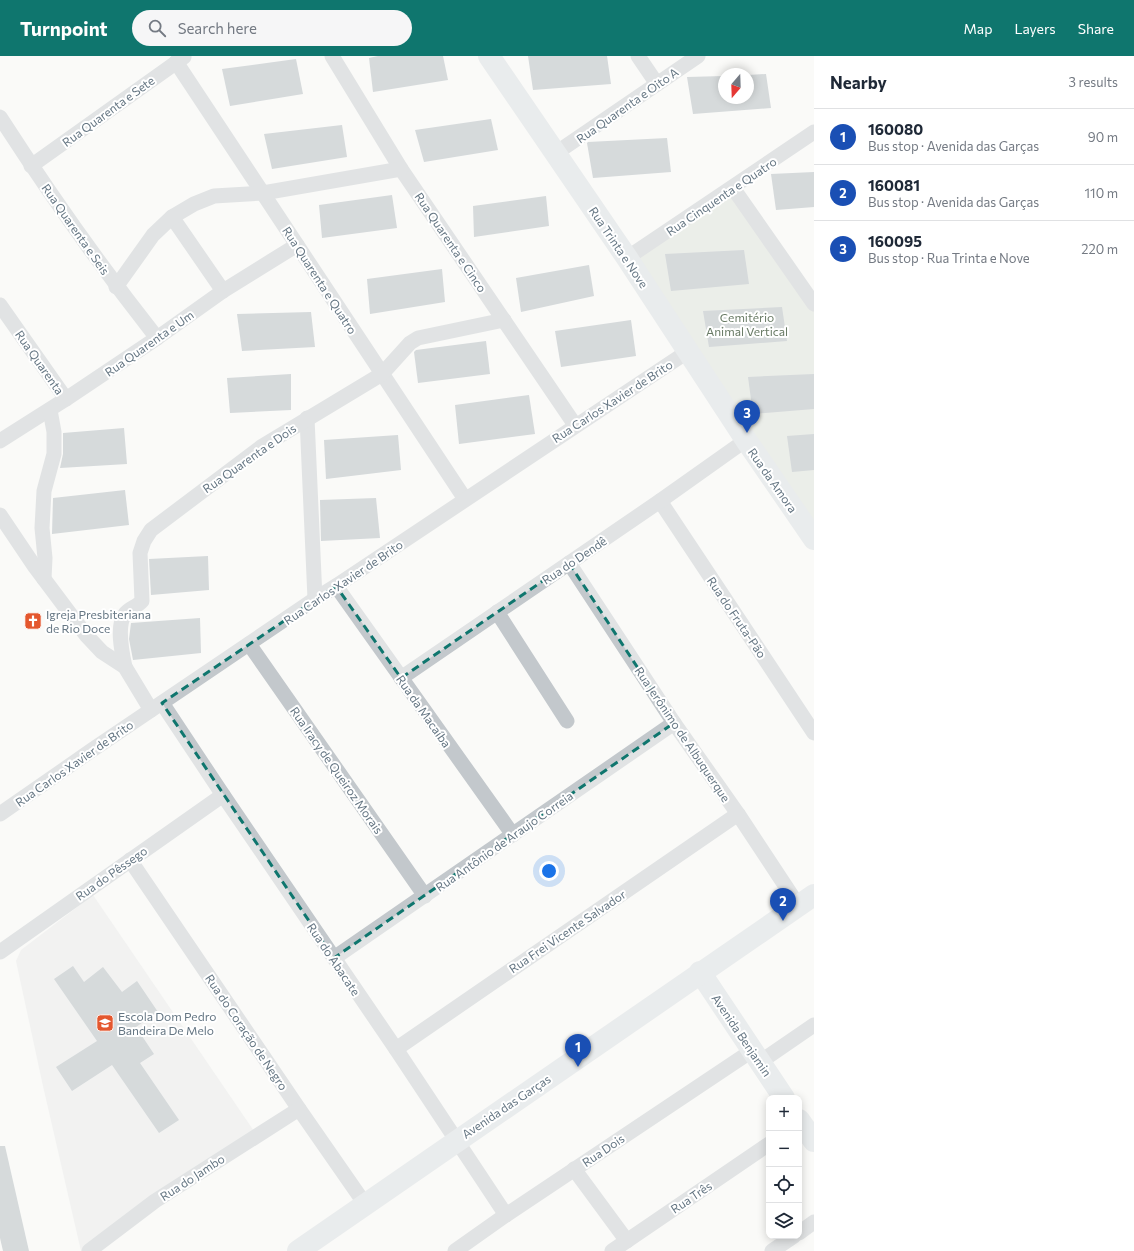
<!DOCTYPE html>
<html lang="en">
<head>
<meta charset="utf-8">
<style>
  body { margin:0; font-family:Commissioner,sans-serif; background:#f6f6f7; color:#1f2937 }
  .controls { position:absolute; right:12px; bottom:12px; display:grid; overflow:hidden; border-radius:8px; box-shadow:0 2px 10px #0003 }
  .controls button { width:36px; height:36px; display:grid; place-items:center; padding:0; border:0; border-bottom:1px solid #e0e1e3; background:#fff; color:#1f2937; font:20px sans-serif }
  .compass { position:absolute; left:718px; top:12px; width:36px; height:36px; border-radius:50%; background:#fff; box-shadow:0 2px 10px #0003; rotate:199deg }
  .you { position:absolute; left:549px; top:815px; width:14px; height:14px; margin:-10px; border:3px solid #fff; border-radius:50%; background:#1a73e8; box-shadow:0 0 0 6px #1a73e833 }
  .badge { display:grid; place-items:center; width:26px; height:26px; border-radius:50%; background:#0f766e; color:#fff; font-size:13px; font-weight:700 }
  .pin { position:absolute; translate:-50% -33px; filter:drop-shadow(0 1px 2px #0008) }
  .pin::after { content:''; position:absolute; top:21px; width:14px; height:12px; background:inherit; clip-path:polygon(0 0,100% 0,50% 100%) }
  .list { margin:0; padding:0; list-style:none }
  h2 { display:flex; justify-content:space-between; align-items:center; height:52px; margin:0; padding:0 16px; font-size:17px }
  h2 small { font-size:13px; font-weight:400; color:#747a83 }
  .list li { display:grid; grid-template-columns:26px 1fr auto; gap:12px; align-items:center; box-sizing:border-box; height:56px; padding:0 16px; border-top:1px solid #e0e1e3 }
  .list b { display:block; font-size:15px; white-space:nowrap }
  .list p { margin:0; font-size:13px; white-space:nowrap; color:#747a83 }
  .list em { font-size:13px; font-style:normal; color:#747a83 }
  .icon { flex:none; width:22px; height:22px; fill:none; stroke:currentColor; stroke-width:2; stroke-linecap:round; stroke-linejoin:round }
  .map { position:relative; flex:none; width:814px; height:1195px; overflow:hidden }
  header { display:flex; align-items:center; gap:24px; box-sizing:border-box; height:56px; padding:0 20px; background:#0f766e; color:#fff }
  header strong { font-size:19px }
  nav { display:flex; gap:22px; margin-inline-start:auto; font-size:14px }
  .search { width:280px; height:36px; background:#f6f6f7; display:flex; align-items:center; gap:10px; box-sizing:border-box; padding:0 14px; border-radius:22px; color:#747a83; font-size:15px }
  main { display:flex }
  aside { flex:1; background:#fff }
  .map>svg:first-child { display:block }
  .built { fill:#e8e9e9 }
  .green { fill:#dadfd7 }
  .building { fill:#aab3b9 }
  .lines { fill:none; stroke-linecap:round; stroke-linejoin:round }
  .street { stroke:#c3c8cc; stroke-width:15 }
  .secondary { stroke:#d6dbdf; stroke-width:22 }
  .marked { fill:none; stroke:#0f766e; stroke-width:3; stroke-dasharray:8 5; stroke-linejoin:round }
  .labels { text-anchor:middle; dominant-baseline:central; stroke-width:4; stroke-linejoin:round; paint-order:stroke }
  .street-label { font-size:12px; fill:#657683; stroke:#fff }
  .park-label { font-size:12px; fill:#687a64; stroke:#fff }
  .poi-label { font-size:12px; fill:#657683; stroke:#fff; text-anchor:start }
</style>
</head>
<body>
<header>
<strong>Turnpoint</strong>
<div class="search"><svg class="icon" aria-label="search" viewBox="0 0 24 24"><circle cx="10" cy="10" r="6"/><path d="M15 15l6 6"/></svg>Search here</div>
<nav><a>Map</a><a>Layers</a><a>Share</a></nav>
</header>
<main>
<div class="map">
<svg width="814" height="1195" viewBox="0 0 814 1195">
  <rect width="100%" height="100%" fill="#fafaf8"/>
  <path class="built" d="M 93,839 L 256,1078 L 81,1195 L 43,1030 L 16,905 L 21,894 Z"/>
  <path class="green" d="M 733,132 L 814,248 L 814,485 L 627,202 Z"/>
  <g class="building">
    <path d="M 378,0 L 443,0 L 448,24 L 373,36 L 369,2 Z"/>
    <path d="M 528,0 L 607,0 L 611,28 L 533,34 Z"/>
    <path d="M 296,3 L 303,38 L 230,50 L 222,13 Z"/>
    <path d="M 766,18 L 771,52 L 693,58 L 687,21 L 724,20 L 724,42 L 748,42 L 748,19 Z"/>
    <path d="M 491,63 L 498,94 L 424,106 L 415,74 Z"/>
    <path d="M 342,69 L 347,101 L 272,113 L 264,78 Z"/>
    <path d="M 667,82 L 671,116 L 593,122 L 587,87 L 588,86 Z"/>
    <path d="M 814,116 L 814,151 L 776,154 L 771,118 Z"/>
    <path d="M 392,139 L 397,172 L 322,182 L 319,149 Z"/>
    <path d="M 546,140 L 549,170 L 474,181 L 473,150 Z"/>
    <path d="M 744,194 L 749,228 L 671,235 L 665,198 Z"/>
    <path d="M 589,209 L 594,240 L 521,256 L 516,222 Z"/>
    <path d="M 442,213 L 445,246 L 370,258 L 367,223 Z"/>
    <path d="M 782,251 L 787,285 L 709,291 L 703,255 Z"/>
    <path d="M 311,256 L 315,291 L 242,295 L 237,258 Z"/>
    <path d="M 631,264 L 636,300 L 561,311 L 555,275 Z"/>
    <path d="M 486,285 L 490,318 L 418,327 L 414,296 L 416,294 Z"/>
    <path d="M 291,318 L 291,354 L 230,357 L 227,322 Z"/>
    <path d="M 814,318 L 814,353 L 753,358 L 748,321 Z"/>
    <path d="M 529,339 L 535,378 L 459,388 L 455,349 Z"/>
    <path d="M 124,372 L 127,408 L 60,412 L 63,398 L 63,377 Z"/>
    <path d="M 814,378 L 814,414 L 792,416 L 787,380 Z"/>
    <path d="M 398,379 L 401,414 L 326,423 L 324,384 Z"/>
    <path d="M 125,434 L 129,469 L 52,478 L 53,442 Z"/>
    <path d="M 376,442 L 380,482 L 321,485 L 320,444 Z"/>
    <path d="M 208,500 L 209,534 L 151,539 L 149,503 Z"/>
    <path d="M 200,562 L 201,597 L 133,604 L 129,583 L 131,567 Z"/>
    <path d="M 73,910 L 84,926 L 103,911 L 122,936 L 137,925 L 158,956 L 136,971 L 154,998 L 140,1007 L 179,1064 L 159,1077 L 112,1009 L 72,1035 L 56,1011 L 97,985 L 54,923 Z"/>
    <path d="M 0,1090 L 5,1090 L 29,1195 L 3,1195 L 0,1182 Z"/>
  </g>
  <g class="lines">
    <g class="street">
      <path d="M 332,0 L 401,113 L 575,369"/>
      <path d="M 638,0 L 657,28"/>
      <path d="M 176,6 L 465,443"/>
      <path d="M 0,61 C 49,137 101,211 157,282"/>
      <path d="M 556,97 L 698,0"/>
      <path d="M 31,110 L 184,1"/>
      <path d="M 733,132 L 814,248"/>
      <path d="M 172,161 L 223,235"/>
      <path d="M 627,202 L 814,76"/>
      <path d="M 116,231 L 153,179 L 172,161 L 194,148 L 214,140 L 263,137 L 401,113"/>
      <path d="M 0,249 L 66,343"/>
      <path d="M 307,362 L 315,543"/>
      <path d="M 0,385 L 66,343 L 157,282 L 223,235 L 297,189"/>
      <path d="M 660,445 L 814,677"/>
      <path d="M 0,459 L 35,511 L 86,579 L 102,596 L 125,611 L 151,654"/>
      <path d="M 569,507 L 674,667 L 738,758 L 798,849"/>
      <path d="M 44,523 L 45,502 L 42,472 L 44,435 L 54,398 L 54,376 L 50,354"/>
      <path d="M 336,530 L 513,779"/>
      <path d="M 497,556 L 567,665"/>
      <path d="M 249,588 L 425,840"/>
      <path d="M 125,611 C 122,597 116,570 125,558 C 129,552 137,551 142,545 L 140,497 L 144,485 L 151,474 L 261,391 L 382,318 L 410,287 L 418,282 L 504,264"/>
      <path d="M 401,622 L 660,445 L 746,384"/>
      <path d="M 162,647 L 223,739 L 396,993 L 506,1159"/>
      <path d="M 0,758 L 92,694 L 315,543 L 336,530 L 687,296"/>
      <path d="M 130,804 L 299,1053 L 365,1148"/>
      <path d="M 0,896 L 223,739"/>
      <path d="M 334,902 L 674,667"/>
      <path d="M 396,993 L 738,758"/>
      <path d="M 760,1006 L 814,969"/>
      <path d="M 574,1113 L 627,1185"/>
      <path d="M 799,1177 L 814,1166"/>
      <path d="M 89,1195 L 155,1145 L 299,1053"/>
      <path d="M 455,1195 L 506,1159 L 753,994"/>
      <path d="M 612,1195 L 769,1088"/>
      <path d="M 772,1195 L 794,1180"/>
    </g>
    <g class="secondary">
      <path d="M 489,0 L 627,202 L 746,384 L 814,483"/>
      <path d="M 700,916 L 784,1042"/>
      <path d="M 799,1064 L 814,1085"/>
      <path d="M 298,1195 L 814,839"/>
    </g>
  </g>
  <path d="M0 0H814V1195H0ZM 569,507 L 674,667 L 334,902 L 162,647 L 336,530 L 401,622 Z" fill="#fafaf8" fill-opacity=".55" fill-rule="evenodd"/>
  <path class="marked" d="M 569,507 L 674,667 L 334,902 L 162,647 L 336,530 L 401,622 Z"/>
  <defs>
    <symbol id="church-square" viewBox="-11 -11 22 22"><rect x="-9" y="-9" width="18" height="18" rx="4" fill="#e4572e" stroke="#fff"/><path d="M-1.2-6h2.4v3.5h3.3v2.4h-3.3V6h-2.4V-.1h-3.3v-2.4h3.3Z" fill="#fff"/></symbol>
    <symbol id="school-square" viewBox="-11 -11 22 22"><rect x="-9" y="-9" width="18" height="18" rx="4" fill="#e4572e" stroke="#fff"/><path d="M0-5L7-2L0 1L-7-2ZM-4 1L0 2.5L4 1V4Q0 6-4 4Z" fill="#fff"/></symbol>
  </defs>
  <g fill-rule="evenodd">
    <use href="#church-square" x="23" y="555" width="20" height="20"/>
    <use href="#school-square" x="95" y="957" width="20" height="20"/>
  </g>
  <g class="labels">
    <g class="street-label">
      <text transform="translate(627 49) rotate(-35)">Rua Quarenta e Oito A</text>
      <text transform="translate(108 55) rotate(-36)">Rua Quarenta e Sete</text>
      <text transform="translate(721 140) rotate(-34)">Rua Cinquenta e Quatro</text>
      <text transform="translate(76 173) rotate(55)">Rua Quarenta e Seis</text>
      <text transform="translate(451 186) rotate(56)">Rua Quarenta e Cinco</text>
      <text transform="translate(619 191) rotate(56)">Rua Trinta e Nove</text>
      <text transform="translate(320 224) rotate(57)">Rua Quarenta e Quatro</text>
      <text transform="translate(149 287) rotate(-35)">Rua Quarenta e Um</text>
      <text transform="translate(40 306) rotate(55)">Rua Quarenta</text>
      <text transform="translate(612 345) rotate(-33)">Rua Carlos Xavier de Brito</text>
      <text transform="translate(249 402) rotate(-35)">Rua Quarenta e Dois</text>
      <text transform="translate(773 424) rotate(55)">Rua da Amora</text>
      <text transform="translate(574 504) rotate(-34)">Rua do Dendê</text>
      <text transform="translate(343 526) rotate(-34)">Rua Carlos Xavier de Brito</text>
      <text transform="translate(737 561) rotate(56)">Rua do Fruta-Pão</text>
      <text transform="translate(424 655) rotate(55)">Rua da Macaíba</text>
      <text transform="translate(683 678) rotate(56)">Rua Jerônimo de Albuquerque</text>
      <text transform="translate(74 707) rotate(-35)">Rua Carlos Xavier de Brito</text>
      <text transform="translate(337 714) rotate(55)">Rua Iracy de Queiroz Morais</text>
      <text transform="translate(504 785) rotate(-35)">Rua Antônio de Araujo Correia</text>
      <text transform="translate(111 817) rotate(-35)">Rua do Pêssego</text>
      <text transform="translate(567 875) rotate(-34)">Rua Frei Vicente Salvador</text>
      <text transform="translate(334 903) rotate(56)">Rua do Abacate</text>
      <text transform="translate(247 976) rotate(56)">Rua do Coração de Negro</text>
      <text transform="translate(742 979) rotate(56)">Avenida Benjamin</text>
      <text transform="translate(506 1050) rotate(-34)">Avenida das Garças</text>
      <text transform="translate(603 1094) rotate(-34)">Rua Dois</text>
      <text transform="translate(192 1121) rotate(-33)">Rua do Jambo</text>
      <text transform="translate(691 1141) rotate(-34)">Rua Três</text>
    </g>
    <g class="park-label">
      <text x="747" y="261">Cemitério<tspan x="747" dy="14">Animal Vertical</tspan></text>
    </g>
    <g class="poi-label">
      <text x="46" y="558">Igreja Presbiteriana<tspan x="46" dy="14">de Rio Doce</tspan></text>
      <text x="118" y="960">Escola Dom Pedro<tspan x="118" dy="14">Bandeira De Melo</tspan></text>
    </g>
  </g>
</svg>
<div class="controls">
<button>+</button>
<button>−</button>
<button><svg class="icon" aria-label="locate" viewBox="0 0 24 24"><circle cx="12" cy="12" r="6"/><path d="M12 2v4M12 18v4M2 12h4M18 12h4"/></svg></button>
<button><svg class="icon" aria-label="layers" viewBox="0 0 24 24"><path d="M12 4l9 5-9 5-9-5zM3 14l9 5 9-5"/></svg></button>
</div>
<svg class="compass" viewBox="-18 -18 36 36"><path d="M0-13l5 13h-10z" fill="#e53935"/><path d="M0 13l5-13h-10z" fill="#747a83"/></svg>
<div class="you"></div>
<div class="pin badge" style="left:578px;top:1011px;background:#1a4fb4">1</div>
<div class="pin badge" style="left:783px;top:865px;background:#1a4fb4">2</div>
<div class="pin badge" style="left:747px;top:377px;background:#1a4fb4">3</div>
</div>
<aside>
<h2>Nearby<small>3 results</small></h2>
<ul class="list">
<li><span class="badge" style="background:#1a4fb4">1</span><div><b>160080</b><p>Bus stop · Avenida das Garças</p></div><em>90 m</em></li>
<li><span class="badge" style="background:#1a4fb4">2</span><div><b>160081</b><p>Bus stop · Avenida das Garças</p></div><em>110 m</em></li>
<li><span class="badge" style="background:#1a4fb4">3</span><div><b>160095</b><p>Bus stop · Rua Trinta e Nove</p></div><em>220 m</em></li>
</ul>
</aside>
</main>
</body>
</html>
